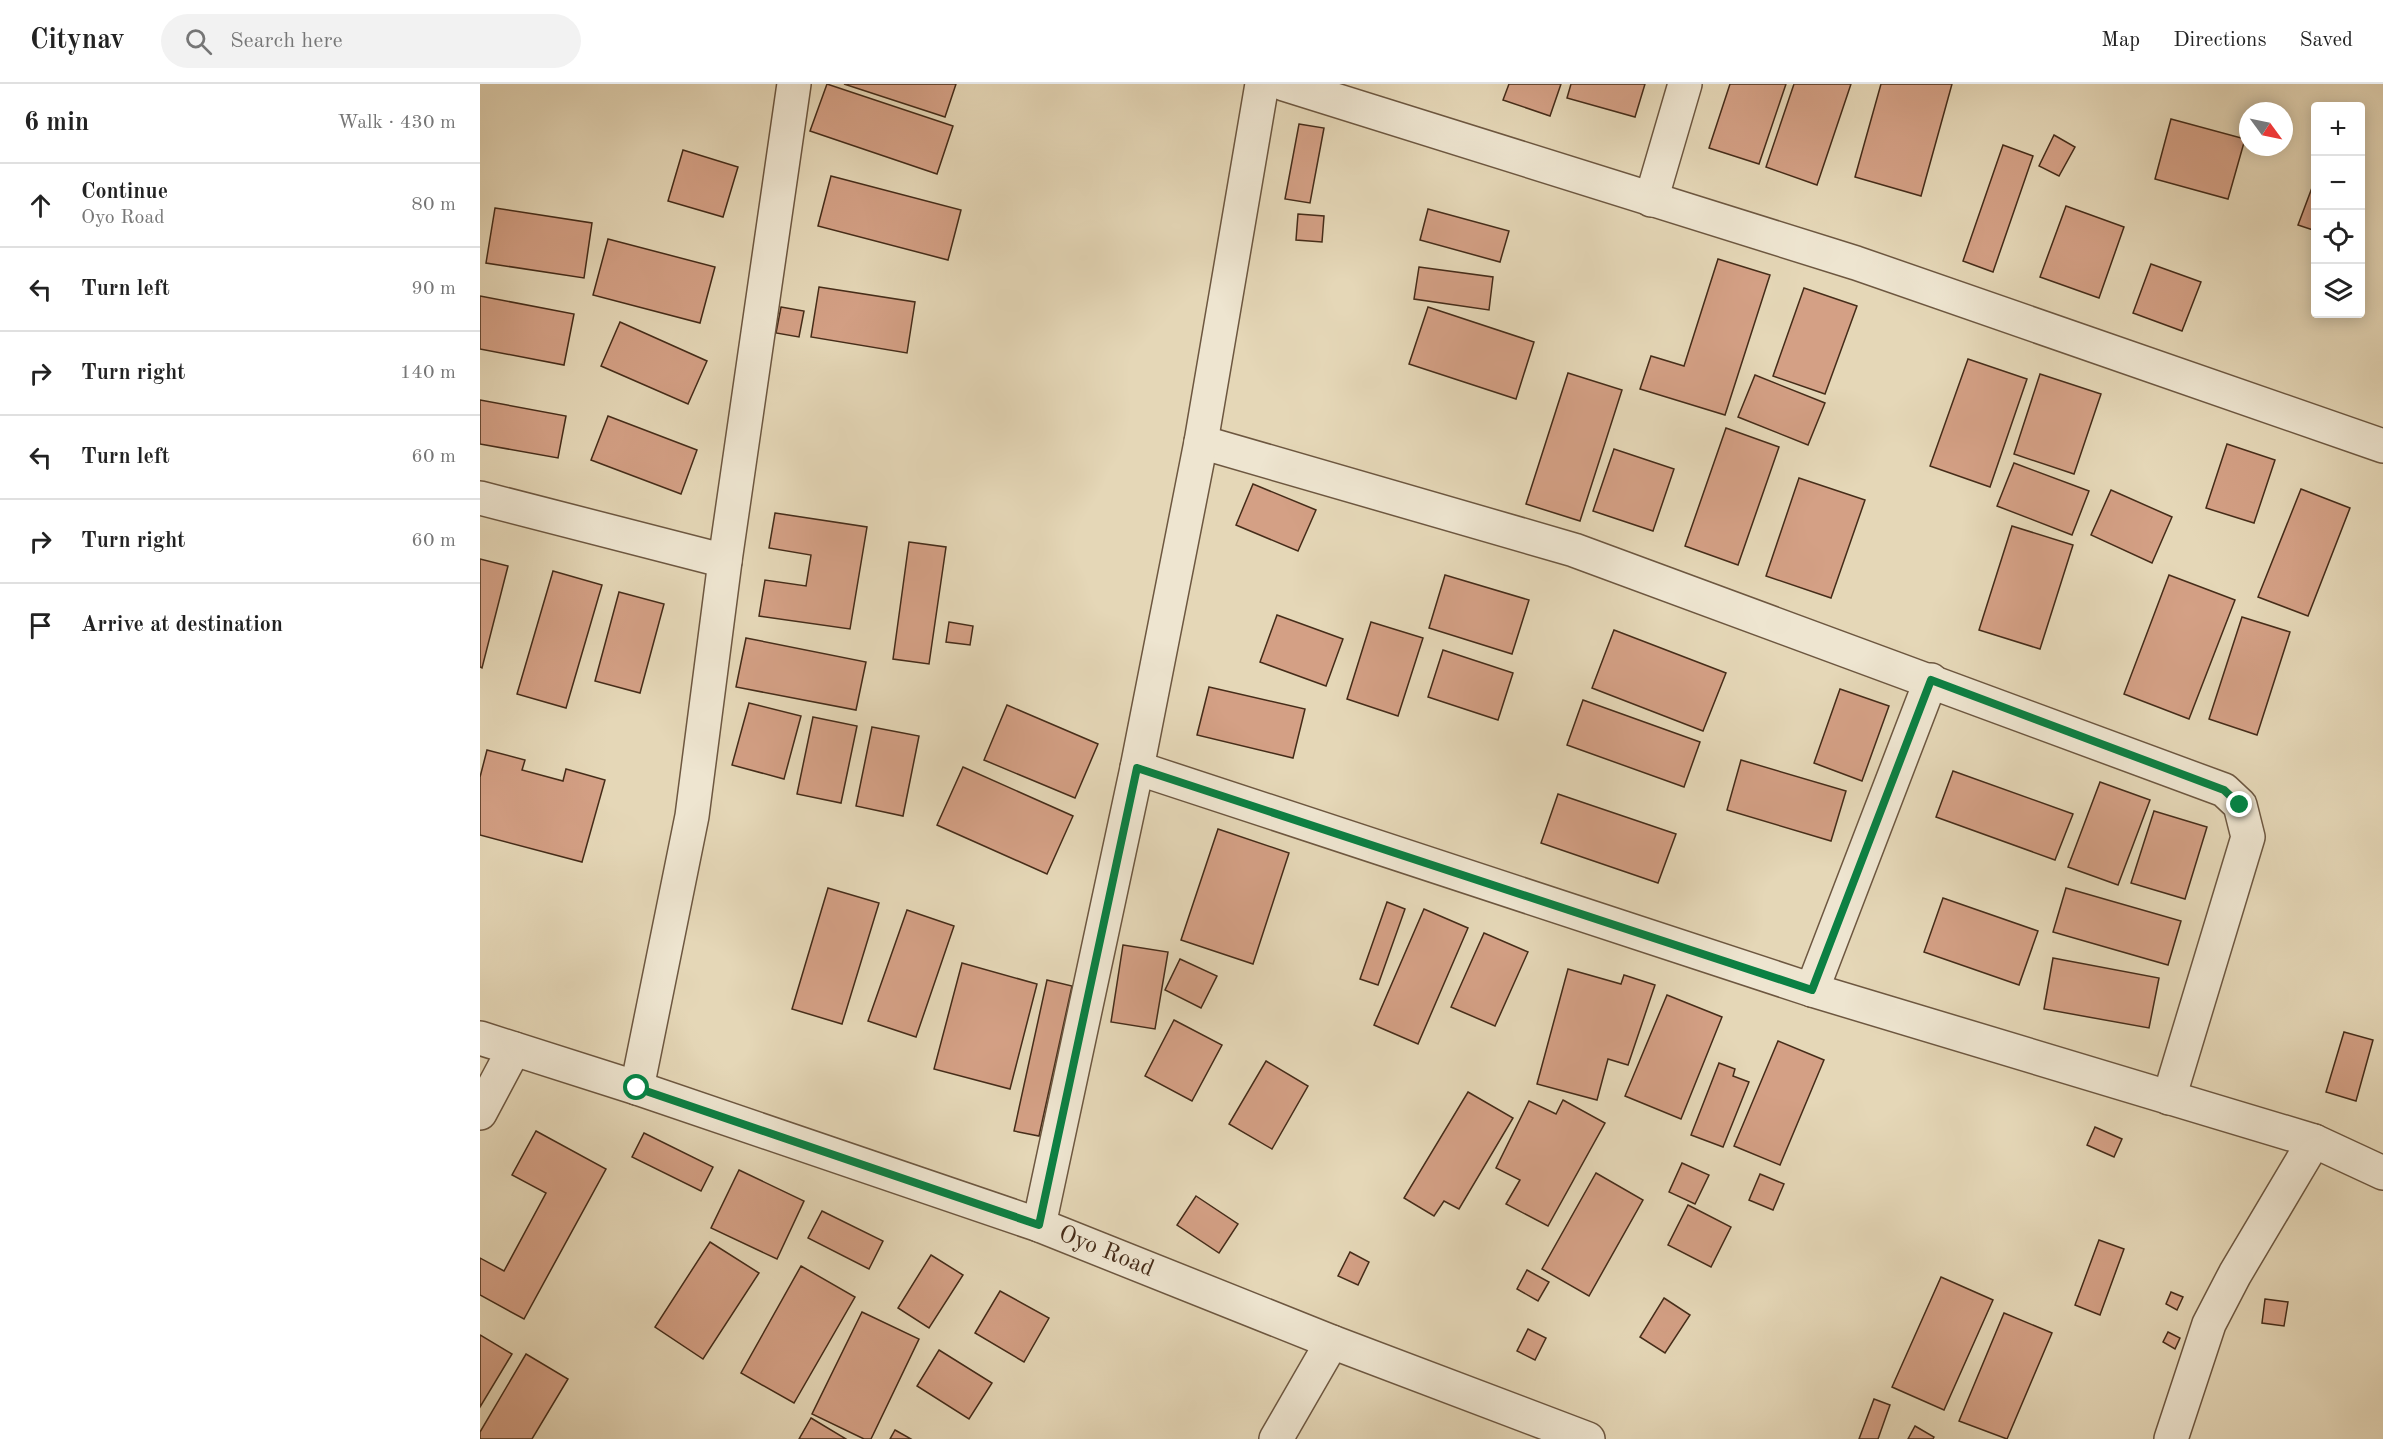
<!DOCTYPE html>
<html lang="en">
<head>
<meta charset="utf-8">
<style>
  body { margin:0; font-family:"Old Standard TT",serif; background:#f2f2f2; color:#222 }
  .controls { position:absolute; right:18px; top:18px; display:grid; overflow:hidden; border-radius:6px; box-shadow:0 3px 15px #0003 }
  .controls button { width:54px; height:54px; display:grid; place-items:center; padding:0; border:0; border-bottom:2px solid #e0e0e0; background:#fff; color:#222; font:30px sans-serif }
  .compass { position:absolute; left:1759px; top:18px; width:54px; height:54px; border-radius:50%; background:#fff; box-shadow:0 3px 15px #0003; rotate:123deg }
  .stop { position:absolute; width:18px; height:18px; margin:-14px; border:4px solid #0b8043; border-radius:50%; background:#fff }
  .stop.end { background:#0b8043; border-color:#fff; box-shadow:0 2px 6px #0008 }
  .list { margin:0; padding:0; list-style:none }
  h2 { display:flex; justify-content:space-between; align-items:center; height:78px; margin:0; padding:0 24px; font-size:26px }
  h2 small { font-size:20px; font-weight:400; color:#767676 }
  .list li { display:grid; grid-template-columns:39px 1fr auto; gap:18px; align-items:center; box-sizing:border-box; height:84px; padding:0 24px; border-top:2px solid #e0e0e0 }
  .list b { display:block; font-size:22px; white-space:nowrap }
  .list p { margin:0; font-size:20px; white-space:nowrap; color:#767676 }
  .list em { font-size:20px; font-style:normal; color:#767676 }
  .icon { flex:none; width:33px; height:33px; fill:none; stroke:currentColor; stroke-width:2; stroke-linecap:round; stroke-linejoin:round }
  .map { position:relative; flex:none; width:1903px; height:1355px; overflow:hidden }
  header { display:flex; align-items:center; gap:36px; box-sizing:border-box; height:84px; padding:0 30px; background:#fff; border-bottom:2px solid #e0e0e0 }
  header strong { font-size:28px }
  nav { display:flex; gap:33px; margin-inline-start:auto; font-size:21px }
  .search { width:420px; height:54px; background:#f2f2f2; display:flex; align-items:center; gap:15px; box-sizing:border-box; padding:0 21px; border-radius:33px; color:#767676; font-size:22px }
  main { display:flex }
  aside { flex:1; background:#fff }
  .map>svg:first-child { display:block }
  .building { fill:#d4a085; stroke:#452c19; stroke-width:1.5 }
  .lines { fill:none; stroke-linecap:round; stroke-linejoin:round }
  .minor-casing { stroke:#6d5740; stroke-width:36 }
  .tertiary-casing { stroke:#6d5740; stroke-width:36 }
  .minor { stroke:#eee5d0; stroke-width:33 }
  .tertiary { stroke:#eee5d0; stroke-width:33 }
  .route { stroke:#0b8043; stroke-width:8 }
  .labels { text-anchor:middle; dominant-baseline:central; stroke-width:4.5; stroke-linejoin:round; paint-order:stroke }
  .street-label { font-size:24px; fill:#452c19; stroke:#eee5d0 }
</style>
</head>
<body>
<header>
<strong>Citynav</strong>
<div class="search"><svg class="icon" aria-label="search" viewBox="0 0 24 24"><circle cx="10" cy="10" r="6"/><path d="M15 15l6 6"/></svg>Search here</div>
<nav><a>Map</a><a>Directions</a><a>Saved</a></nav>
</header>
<main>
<aside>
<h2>6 min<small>Walk · 430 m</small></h2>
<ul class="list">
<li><svg class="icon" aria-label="ahead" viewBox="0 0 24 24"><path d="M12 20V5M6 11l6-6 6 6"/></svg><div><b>Continue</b><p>Oyo Road</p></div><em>80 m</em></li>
<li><svg class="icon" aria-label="left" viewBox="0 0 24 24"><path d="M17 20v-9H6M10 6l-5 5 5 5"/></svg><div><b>Turn left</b></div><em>90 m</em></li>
<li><svg class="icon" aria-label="right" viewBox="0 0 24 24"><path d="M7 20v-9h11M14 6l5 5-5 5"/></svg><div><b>Turn right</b></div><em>140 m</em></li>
<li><svg class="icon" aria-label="left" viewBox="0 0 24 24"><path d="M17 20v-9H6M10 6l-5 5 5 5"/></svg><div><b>Turn left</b></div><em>60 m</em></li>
<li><svg class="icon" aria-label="right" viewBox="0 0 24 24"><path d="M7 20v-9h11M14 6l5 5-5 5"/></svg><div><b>Turn right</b></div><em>60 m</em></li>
<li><svg class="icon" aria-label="arrive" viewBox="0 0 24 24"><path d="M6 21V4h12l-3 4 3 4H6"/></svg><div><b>Arrive at destination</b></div></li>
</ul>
</aside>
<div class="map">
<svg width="1903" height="1355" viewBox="0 0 1903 1355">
  <rect width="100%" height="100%" fill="#e5d7b7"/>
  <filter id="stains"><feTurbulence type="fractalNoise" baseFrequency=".00333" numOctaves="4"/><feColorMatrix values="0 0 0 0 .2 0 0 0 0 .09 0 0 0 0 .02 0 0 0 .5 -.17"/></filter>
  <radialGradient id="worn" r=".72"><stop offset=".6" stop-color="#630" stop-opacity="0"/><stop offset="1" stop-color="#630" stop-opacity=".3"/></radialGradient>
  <g class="building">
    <path d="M 347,0 L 473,42 L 457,90 L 330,47 Z"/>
    <path d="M 364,0 L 476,0 L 465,33 Z"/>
    <path d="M 1029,0 L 1081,0 L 1070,32 L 1023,16 Z"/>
    <path d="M 1091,0 L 1165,0 L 1155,33 L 1087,14 Z"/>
    <path d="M 1250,0 L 1306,0 L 1279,80 L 1229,64 Z"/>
    <path d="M 1314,0 L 1371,0 L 1337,101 L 1286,83 Z"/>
    <path d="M 1401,0 L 1472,0 L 1441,112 L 1375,93 Z"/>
    <path d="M 1691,35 L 1765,55 L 1748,115 L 1675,95 Z"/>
    <path d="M 819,40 L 844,44 L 830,119 L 805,115 Z"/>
    <path d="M 1574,51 L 1595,63 L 1579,92 L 1559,82 Z"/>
    <path d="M 1523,61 L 1553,72 L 1513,188 L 1483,177 Z"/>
    <path d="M 203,66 L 258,83 L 243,133 L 188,117 Z"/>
    <path d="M 351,92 L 481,126 L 468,176 L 338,142 Z"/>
    <path d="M 1836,93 L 1836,147 L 1818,141 Z"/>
    <path d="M 1586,122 L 1644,143 L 1619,214 L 1560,193 Z"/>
    <path d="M 15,124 L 112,139 L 104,194 L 6,179 Z"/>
    <path d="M 948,125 L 1029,147 L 1020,178 L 940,156 Z"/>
    <path d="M 818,130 L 844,132 L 842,158 L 816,156 Z"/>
    <path d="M 128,155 L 235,183 L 220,239 L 113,211 Z"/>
    <path d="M 1238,175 L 1290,191 L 1245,331 L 1160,305 L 1171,272 L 1204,282 Z"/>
    <path d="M 1671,180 L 1721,198 L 1702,247 L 1653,229 Z"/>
    <path d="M 939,183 L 1013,193 L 1009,226 L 934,215 Z"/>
    <path d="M 339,203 L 435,218 L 427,269 L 331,253 Z"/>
    <path d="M 1324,204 L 1377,222 L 1345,310 L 1293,292 Z"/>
    <path d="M 0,212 L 94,230 L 84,281 L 0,265 Z"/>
    <path d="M 301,223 L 324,227 L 319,253 L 296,249 Z"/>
    <path d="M 948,223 L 1054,258 L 1036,315 L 929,280 Z"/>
    <path d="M 140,238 L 227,277 L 208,320 L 121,282 Z"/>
    <path d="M 1488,275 L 1547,295 L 1510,403 L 1450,382 Z"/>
    <path d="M 1088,289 L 1142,306 L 1100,437 L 1046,420 Z"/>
    <path d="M 1560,290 L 1621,310 L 1594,390 L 1534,370 Z"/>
    <path d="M 1275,291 L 1345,319 L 1328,361 L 1258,333 Z"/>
    <path d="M 0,316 L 86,332 L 78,374 L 0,360 Z"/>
    <path d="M 128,332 L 217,366 L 201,410 L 111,376 Z"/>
    <path d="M 1246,344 L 1299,363 L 1258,481 L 1205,462 Z"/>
    <path d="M 1747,360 L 1795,376 L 1774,439 L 1726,424 Z"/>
    <path d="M 1134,365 L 1194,385 L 1173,447 L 1113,427 Z"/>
    <path d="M 1534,379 L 1609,407 L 1592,451 L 1517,422 Z"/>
    <path d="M 1319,394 L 1385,416 L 1351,514 L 1286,492 Z"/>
    <path d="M 773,400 L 836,426 L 818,467 L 756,441 Z"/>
    <path d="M 1821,405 L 1870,424 L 1828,532 L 1778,513 Z"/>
    <path d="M 1631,406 L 1692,433 L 1672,479 L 1611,451 Z"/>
    <path d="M 295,429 L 387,443 L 370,545 L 279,532 L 285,496 L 326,502 L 331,471 L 289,464 Z"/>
    <path d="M 1532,442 L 1593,461 L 1560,565 L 1499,546 Z"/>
    <path d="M 429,458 L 466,463 L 449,580 L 413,575 Z"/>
    <path d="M 0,475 L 28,482 L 2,584 L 0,583 Z"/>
    <path d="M 73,487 L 122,501 L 86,624 L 37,610 Z"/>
    <path d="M 965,491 L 1049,516 L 1032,570 L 949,544 Z"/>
    <path d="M 1689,491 L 1755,516 L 1709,635 L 1644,610 Z"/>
    <path d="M 139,508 L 184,520 L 160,609 L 115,597 Z"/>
    <path d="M 797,531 L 863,555 L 846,602 L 780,578 Z"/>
    <path d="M 1762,533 L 1810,548 L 1777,651 L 1729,635 Z"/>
    <path d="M 469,538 L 493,542 L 490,561 L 466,558 Z"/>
    <path d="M 891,538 L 943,554 L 918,632 L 867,615 Z"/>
    <path d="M 1134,546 L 1246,589 L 1223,647 L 1112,604 Z"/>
    <path d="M 266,554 L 386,578 L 376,626 L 256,603 Z"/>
    <path d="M 963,566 L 1033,589 L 1018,636 L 948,613 Z"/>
    <path d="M 729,603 L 825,625 L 813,674 L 717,651 Z"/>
    <path d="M 1360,605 L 1409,622 L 1382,697 L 1334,679 Z"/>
    <path d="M 1103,616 L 1220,658 L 1204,703 L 1087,661 Z"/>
    <path d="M 269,619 L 321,632 L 304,695 L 252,681 Z"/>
    <path d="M 527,621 L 618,660 L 595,714 L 504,676 Z"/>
    <path d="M 333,633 L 377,642 L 361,719 L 317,710 Z"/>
    <path d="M 392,643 L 439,652 L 423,732 L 376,722 Z"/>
    <path d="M 7,666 L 45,676 L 42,686 L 83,697 L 86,685 L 125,696 L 102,778 L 0,751 L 0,693 Z"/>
    <path d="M 1261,676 L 1366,707 L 1351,757 L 1247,726 Z"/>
    <path d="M 483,683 L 593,732 L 567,790 L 457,741 Z"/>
    <path d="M 1473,687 L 1593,730 L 1575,776 L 1456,733 Z"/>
    <path d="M 1620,698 L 1670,716 L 1638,801 L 1588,783 Z"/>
    <path d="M 1078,710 L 1196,750 L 1178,799 L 1061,759 Z"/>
    <path d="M 1674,727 L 1727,743 L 1705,815 L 1651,799 Z"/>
    <path d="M 738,745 L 809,769 L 773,880 L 701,856 Z"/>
    <path d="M 348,804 L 399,819 L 362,940 L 312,925 Z"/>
    <path d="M 1586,804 L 1701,837 L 1688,881 L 1573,848 Z"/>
    <path d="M 1463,814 L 1558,847 L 1539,901 L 1444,868 Z"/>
    <path d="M 907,818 L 925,825 L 898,901 L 880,895 Z"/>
    <path d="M 944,825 L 988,844 L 938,960 L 894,941 Z"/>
    <path d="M 427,826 L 474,842 L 436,953 L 388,937 Z"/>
    <path d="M 1004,849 L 1048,868 L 1015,942 L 971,923 Z"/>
    <path d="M 643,861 L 688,868 L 675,945 L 631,938 Z"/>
    <path d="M 1573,874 L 1679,894 L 1669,944 L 1564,925 Z"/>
    <path d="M 700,875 L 737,892 L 721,924 L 685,906 Z"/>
    <path d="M 482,879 L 557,900 L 530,1005 L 454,985 Z"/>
    <path d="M 1088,885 L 1141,900 L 1144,891 L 1175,901 L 1148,981 L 1128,975 L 1117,1016 L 1057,1000 Z"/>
    <path d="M 567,896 L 592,902 L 559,1052 L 534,1047 Z"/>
    <path d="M 1187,911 L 1242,933 L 1201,1035 L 1145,1012 Z"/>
    <path d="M 694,936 L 742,961 L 712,1017 L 665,992 Z"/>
    <path d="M 1864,948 L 1893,956 L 1876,1017 L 1846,1008 Z"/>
    <path d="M 1298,957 L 1344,976 L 1300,1081 L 1254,1062 Z"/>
    <path d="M 786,977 L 828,1002 L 792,1065 L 749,1040 Z"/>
    <path d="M 1239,979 L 1255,985 L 1253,992 L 1269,998 L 1243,1063 L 1211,1051 Z"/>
    <path d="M 988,1008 L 1033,1034 L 979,1125 L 964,1117 L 954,1132 L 924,1114 Z"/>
    <path d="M 1083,1016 L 1125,1039 L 1068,1142 L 1026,1120 L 1040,1096 L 1016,1084 L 1049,1017 L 1076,1030 Z"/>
    <path d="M 1615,1043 L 1642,1055 L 1634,1073 L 1607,1061 Z"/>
    <path d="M 56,1047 L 126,1085 L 44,1235 L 0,1211 L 0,1174 L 24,1187 L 66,1109 L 32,1091 Z"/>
    <path d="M 164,1049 L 233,1083 L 221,1107 L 152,1073 Z"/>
    <path d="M 1202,1079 L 1229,1091 L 1215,1120 L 1189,1108 Z"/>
    <path d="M 259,1086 L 324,1117 L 297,1175 L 231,1144 Z"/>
    <path d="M 1116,1089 L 1163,1116 L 1109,1212 L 1062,1185 Z"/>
    <path d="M 1280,1090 L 1304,1100 L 1293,1126 L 1269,1116 Z"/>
    <path d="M 716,1112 L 758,1140 L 739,1169 L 697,1141 Z"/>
    <path d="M 1208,1121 L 1251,1143 L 1231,1183 L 1188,1161 Z"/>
    <path d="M 342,1127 L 403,1157 L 389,1185 L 328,1154 Z"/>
    <path d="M 1619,1156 L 1644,1165 L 1620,1231 L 1595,1221 Z"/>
    <path d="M 230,1158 L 279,1189 L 223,1275 L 175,1243 Z"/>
    <path d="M 870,1168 L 889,1178 L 878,1201 L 858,1192 Z"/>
    <path d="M 451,1171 L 483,1191 L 449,1244 L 418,1224 Z"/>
    <path d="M 321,1182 L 375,1213 L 314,1319 L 261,1289 Z"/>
    <path d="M 1047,1186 L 1069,1198 L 1058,1217 L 1037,1205 Z"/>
    <path d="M 1461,1193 L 1513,1216 L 1464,1326 L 1412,1303 Z"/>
    <path d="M 520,1207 L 569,1234 L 544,1278 L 495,1249 Z"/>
    <path d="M 1691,1208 L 1703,1213 L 1697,1226 L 1686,1220 Z"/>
    <path d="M 1184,1214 L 1210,1231 L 1185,1269 L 1160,1253 Z"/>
    <path d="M 1785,1215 L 1808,1218 L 1804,1242 L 1782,1239 Z"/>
    <path d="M 382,1228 L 439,1255 L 391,1355 L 384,1355 L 332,1330 Z"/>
    <path d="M 1524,1229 L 1572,1249 L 1527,1355 L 1479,1337 Z"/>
    <path d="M 1048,1245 L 1066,1254 L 1055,1276 L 1037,1267 Z"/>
    <path d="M 1688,1248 L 1700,1254 L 1695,1265 L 1683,1258 Z"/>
    <path d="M 0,1251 L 32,1270 L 0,1323 Z"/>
    <path d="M 459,1266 L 512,1299 L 489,1335 L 437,1302 Z"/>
    <path d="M 46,1270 L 88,1295 L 52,1355 L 0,1355 L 0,1348 Z"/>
    <path d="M 1394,1315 L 1410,1321 L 1398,1355 L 1379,1355 Z"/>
    <path d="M 331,1334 L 366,1355 L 319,1355 Z"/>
    <path d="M 1435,1342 L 1454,1353 L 1453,1355 L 1428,1355 Z"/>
    <path d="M 415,1346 L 431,1355 L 410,1355 Z"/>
  </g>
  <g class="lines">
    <defs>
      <g id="minor">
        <path d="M 804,0 L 1376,179 L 1903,362"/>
        <path d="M 1171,116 L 1205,0"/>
        <path d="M 721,358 L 1094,466 L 1744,706 L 1760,721 L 1768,753 L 1689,1014"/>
        <path d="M 0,414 L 245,477"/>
        <path d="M 657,684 L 1332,906 L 1834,1057 L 1903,1089"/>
        <path d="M 1332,906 L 1451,596"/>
        <path d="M 157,1004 L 212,732 L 245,477 L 314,0"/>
        <path d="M 0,1029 L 34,965"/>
        <path d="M 559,1141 L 657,684 L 721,358 L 782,0"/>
        <path d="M 796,1355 L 852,1258"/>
        <path d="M 1691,1355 L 1729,1240 L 1755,1190 L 1834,1057"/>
      </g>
      <path id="tertiary" d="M 0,954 L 157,1004 L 559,1141 L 852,1258 L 1108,1355"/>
    </defs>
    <use href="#minor" class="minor-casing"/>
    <use href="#tertiary" class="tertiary-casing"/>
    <use href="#minor" class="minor"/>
    <use href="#tertiary" class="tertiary"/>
  </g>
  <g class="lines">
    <path class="route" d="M 157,1004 L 559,1141 L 657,684 L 1332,906 L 1451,596 L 1744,706 L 1760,721"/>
  </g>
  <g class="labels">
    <g class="street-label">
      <text transform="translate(626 1168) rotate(22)">Oyo Road</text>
    </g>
  </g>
  <rect width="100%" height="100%" filter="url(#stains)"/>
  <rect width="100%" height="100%" fill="url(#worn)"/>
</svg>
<div class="controls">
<button>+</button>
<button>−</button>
<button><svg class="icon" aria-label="locate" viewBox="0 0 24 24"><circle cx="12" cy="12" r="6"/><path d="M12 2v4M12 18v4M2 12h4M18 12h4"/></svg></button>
<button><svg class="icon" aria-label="layers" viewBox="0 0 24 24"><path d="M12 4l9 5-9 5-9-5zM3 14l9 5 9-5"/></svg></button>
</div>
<svg class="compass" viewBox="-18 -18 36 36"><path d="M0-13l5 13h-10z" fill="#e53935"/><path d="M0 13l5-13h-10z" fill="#767676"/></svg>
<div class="stop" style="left:157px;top:1004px"></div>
<div class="stop end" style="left:1760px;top:721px"></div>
</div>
</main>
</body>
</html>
